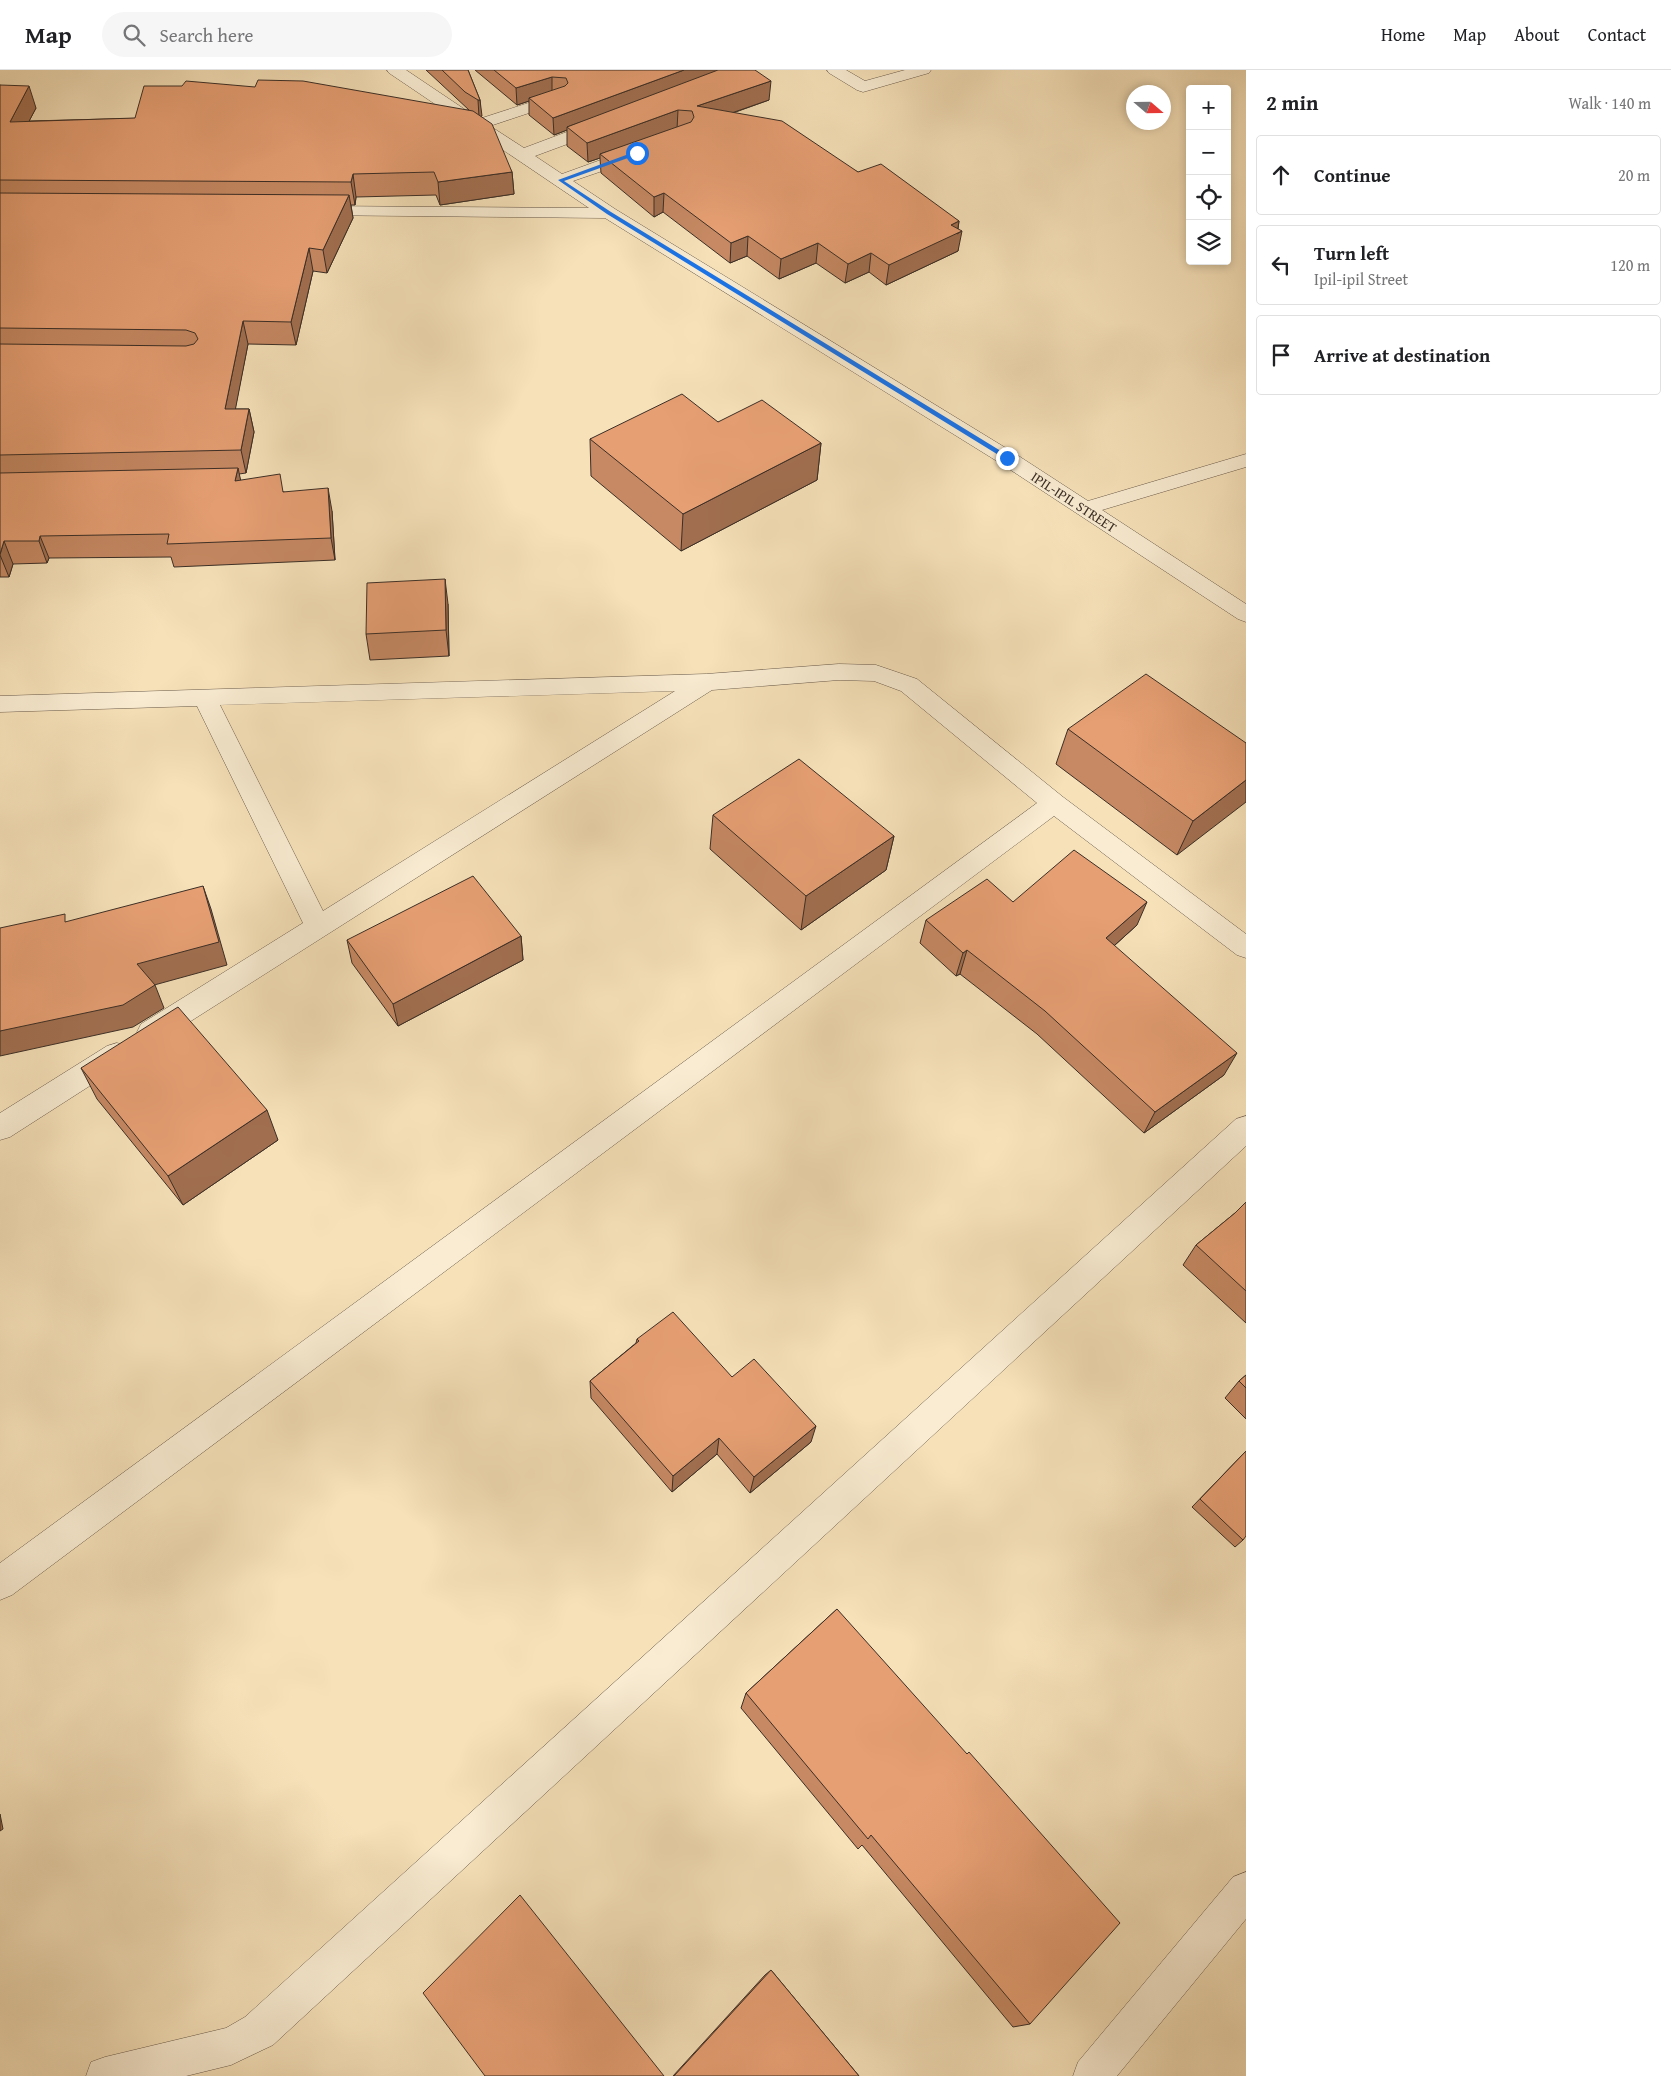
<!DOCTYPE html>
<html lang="en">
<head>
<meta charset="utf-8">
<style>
  body { margin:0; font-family:"Gentium Book Plus",serif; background:#f6f6f6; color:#202124 }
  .controls { position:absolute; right:15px; top:15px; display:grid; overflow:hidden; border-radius:5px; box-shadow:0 2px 8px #0003 }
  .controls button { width:45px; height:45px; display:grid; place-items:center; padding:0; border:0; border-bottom:1px solid #e0e0e0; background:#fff; color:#202124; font:25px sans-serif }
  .compass { position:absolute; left:1126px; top:15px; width:45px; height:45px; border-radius:50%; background:#fff; box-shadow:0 2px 8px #0003; rotate:110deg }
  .stop { position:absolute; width:15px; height:15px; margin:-11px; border:4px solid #1a73e8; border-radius:50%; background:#fff }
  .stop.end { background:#1a73e8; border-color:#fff; box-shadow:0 1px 5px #0008 }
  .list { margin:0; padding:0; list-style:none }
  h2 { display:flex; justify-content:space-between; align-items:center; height:65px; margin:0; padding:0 20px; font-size:21px }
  h2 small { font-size:16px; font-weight:400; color:#757577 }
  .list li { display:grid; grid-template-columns:32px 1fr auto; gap:15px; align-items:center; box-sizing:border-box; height:80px; margin:0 10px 10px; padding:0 10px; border:1px solid #e0e0e0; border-radius:5px }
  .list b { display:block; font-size:19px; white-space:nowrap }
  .list p { margin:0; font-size:16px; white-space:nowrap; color:#757577 }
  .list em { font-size:16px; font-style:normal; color:#757577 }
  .icon { flex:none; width:28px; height:28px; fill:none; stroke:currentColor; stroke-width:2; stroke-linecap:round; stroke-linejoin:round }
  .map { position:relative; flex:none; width:1246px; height:2006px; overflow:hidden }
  header { display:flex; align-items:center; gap:30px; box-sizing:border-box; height:70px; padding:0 25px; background:#fff; border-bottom:1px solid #e0e0e0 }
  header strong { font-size:24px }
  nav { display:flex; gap:28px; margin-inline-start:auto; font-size:18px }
  .search { width:350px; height:45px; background:#f6f6f6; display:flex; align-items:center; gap:12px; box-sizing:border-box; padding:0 18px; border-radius:28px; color:#757577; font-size:19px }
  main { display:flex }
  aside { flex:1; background:#fff }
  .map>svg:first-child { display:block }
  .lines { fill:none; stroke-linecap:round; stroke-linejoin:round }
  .minor-casing { stroke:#6a5b4b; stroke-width:1 }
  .minor { fill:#f9ecd2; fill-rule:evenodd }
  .wall { fill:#c68963; stroke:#3b2e26 }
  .shaded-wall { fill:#a16f50; stroke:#3b2e26 }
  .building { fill:#e69f73; stroke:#3b2e26 }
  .route { fill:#1a73e8 }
  .labels { text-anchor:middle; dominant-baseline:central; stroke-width:4; stroke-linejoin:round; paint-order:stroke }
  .far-street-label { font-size:14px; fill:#3b2e26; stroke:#f9ecd2 }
</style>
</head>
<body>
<header>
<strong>Map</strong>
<div class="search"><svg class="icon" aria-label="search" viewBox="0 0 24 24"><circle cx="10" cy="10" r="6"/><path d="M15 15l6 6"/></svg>Search here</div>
<nav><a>Home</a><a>Map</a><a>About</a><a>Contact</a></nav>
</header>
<main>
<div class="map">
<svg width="1246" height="2006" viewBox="0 0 1246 2006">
  <rect width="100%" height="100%" fill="#f6e1b9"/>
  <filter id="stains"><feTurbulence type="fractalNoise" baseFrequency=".004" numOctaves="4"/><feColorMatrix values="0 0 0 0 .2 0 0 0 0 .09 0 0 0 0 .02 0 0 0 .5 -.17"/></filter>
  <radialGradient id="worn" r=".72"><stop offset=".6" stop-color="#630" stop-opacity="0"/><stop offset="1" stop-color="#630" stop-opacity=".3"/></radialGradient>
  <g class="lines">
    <defs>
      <g id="minor">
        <path d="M 387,0 L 406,0 L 479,49 L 553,25 L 565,25 L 567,28 L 565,31 L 490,56 L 524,78 L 596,51 L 608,51 L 610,55 L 608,59 L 535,86 L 562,104 L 631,79 L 637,78 L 643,79 L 646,83 L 643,87 L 573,111 L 615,139 L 1014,383 L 1088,431 L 1246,384 L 1246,397 L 1102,440 L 1246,534 L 1246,552 L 1238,549 L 1000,393 L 605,148 L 309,145 L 306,141 L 309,137 L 315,136 L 589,138 L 389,3 Z"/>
        <path d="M 827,0 L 846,0 L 865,11 L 905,0 L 931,0 L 929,3 L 863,22 L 857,20 L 829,3 Z"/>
        <path d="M 839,594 L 876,595 L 917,609 L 1063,727 L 1246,864 L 1246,888 L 1237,885 L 1054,746 L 12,1525 L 0,1530 L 0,1493 L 1037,733 L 901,621 L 874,611 L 839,610 L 712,620 L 161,970 L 151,973 L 141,970 L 137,962 L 141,954 L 303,853 L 197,636 L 0,642 L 0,626 L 706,604 ZM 675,621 L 323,841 L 220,635 Z"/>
        <path d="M 117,973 L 127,976 L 131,984 L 127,992 L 10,1067 L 0,1070 L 0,1043 L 107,976 Z"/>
        <path d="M 1246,1046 L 1246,1076 L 273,1975 L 231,1995 L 186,2006 L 86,2006 L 91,1992 L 105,1987 L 226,1958 L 245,1947 L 1236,1049 Z"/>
        <path d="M 1246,1802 L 1246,1849 L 1117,2006 L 1073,2006 L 1078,1992 L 1233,1807 Z"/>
      </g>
    </defs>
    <use href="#minor" class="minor-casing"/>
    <use href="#minor" class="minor"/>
  </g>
  <g class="wall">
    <path d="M 426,0 L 468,0 L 480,30 L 481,46 L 512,102 L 514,124 L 440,135 L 436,125 L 356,127 L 355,135 L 351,135 L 353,148 L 327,203 L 313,201 L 296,275 L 248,274 L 235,339 L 249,339 L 254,362 L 246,403 L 239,404 L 240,410 L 284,422 L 332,441 L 335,490 L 174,497 L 171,487 L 49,488 L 47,493 L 13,494 L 9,507 L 0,507 L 0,15 L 36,38 L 29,51 L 469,40 Z"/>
    <path d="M 475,0 L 755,0 L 769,30 L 733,43 L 858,102 L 959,151 L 958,159 L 958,181 L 886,215 L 869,202 L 845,213 L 816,193 L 779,209 L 747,186 L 730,193 L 663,142 L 654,147 L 601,103 L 600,88 L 588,92 L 567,76 L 567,60 L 554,65 L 529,45 L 529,31 L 517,35 Z"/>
    <path d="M 718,352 L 821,373 L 817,410 L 681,481 L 591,406 L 590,369 Z"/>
    <path d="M 448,534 L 449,586 L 370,590 L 366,564 Z"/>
    <path d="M 1068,659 L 1246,673 L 1177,785 L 1056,694 Z"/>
    <path d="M 713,745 L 894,766 L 886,800 L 801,860 L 710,779 Z"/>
    <path d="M 1013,832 L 1137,855 L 1114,876 L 1224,1005 L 1144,1063 L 1037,964 L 960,904 L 956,906 L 920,873 L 926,850 Z"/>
    <path d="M 521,866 L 523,890 L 398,956 L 352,893 L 347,870 Z"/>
    <path d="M 81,998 L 278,1070 L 183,1135 L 97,1029 Z"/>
    <path d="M 1246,1132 L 1246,1253 L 1183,1195 L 1196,1175 L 1235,1143 Z"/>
    <path d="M 637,1269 L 732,1307 L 811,1372 L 750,1423 L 717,1384 L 672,1422 L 591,1328 L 590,1311 L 636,1273 Z"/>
    <path d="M 1246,1305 L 1246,1349 L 1225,1328 L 1239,1311 Z"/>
    <path d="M 1246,1381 L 1243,1470 L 1235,1477 L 1192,1437 Z"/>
    <path d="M 837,1539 L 1030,1954 L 1013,1957 L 862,1775 L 858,1779 L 741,1638 L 746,1623 Z"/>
    <path d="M 771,1900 L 859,2006 L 673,2006 L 765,1905 Z"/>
  </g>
  <g class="shaded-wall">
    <path d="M 684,0 L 727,0 L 567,57 L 567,60 L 554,65 L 553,48 Z"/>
    <path d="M 552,7 L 552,23 L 529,28 L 529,31 L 517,35 L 516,18 Z"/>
    <path d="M 771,11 L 769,30 L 697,55 L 697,36 Z"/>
    <path d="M 29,16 L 36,38 L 17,74 L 10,52 Z"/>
    <path d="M 478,30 L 480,30 L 482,46 L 479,47 Z"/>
    <path d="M 678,40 L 677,59 L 600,84 L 600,88 L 588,92 L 587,73 Z"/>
    <path d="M 512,102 L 514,124 L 440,135 L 438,112 Z"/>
    <path d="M 353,104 L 356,127 L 355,135 L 351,112 Z"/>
    <path d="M 664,123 L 663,142 L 654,147 L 654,127 Z"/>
    <path d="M 349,125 L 353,148 L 327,203 L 323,180 Z"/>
    <path d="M 959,151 L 957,164 L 962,161 L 958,181 L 886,215 L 889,195 L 951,155 Z"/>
    <path d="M 748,166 L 747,186 L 730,193 L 731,173 Z"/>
    <path d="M 818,173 L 816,193 L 779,209 L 781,189 Z"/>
    <path d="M 309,178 L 313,201 L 296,275 L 291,252 Z"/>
    <path d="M 871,183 L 869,202 L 845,213 L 848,194 Z"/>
    <path d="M 243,251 L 248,274 L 231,362 L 225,339 Z"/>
    <path d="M 249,339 L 254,362 L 246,403 L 241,380 Z"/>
    <path d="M 821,373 L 817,410 L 681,481 L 683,444 Z"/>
    <path d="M 238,398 L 243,421 L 235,411 Z"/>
    <path d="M 328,418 L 332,441 L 335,490 L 331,468 Z"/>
    <path d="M 40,466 L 49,488 L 47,493 L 39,471 Z"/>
    <path d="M 4,471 L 13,494 L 9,507 L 0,485 Z"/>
    <path d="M 445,509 L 448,534 L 449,586 L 446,560 Z"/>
    <path d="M 1246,710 L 1246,732 L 1177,785 L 1193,751 Z"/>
    <path d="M 894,766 L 886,800 L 801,860 L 806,826 Z"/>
    <path d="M 203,816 L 211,839 L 227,895 L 147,917 L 137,894 Z"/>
    <path d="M 1147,832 L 1137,855 L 1096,892 L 1106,868 Z"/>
    <path d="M 521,866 L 523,890 L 398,956 L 393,934 Z"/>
    <path d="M 967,880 L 960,904 L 956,906 L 963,883 Z"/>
    <path d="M 155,915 L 164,938 L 133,957 L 0,986 L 0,961 Z"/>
    <path d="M 1237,983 L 1224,1005 L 1144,1063 L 1155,1042 Z"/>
    <path d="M 267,1040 L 278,1070 L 183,1135 L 168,1106 Z"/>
    <path d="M 816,1356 L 811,1372 L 750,1423 L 754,1407 Z"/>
    <path d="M 719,1368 L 717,1384 L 672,1422 L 673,1406 Z"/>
    <path d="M 0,1744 L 3,1759 L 0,1761 Z"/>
  </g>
  <g class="building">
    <path d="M 442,0 L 468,0 L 480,30 L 478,30 L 465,22 Z"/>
    <path d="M 494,0 L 684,0 L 553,48 L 529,28 L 565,16 L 568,13 L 566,8 L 552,7 L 516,18 Z"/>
    <path d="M 718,0 L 755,0 L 771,11 L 697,36 L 782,51 L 858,102 L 881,94 L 959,151 L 951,155 L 962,161 L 889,195 L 871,183 L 848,194 L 818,173 L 781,189 L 748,166 L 731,173 L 664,123 L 654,127 L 600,84 L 691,52 L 694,47 L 692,41 L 678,40 L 587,73 L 567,57 Z"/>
    <path d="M 258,10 L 303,11 L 473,41 L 492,54 L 512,102 L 438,112 L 434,102 L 353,104 L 351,112 L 0,110 L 0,15 L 29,16 L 10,52 L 135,48 L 144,16 L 182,16 L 186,11 L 255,17 Z"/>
    <path d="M 0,123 L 349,125 L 323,180 L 309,178 L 291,252 L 243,251 L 225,339 L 249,339 L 241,380 L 0,385 L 0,274 L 186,276 L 194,274 L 198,269 L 195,263 L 186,260 L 0,258 Z"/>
    <path d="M 682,324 L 718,352 L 762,330 L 821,373 L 683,444 L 590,369 Z"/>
    <path d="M 238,398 L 235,411 L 280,404 L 283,422 L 328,418 L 331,468 L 167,474 L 169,464 L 40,466 L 39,471 L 4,471 L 0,484 L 0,403 Z"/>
    <path d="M 445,509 L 446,560 L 366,564 L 367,513 Z"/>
    <path d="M 1146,604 L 1246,673 L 1246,710 L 1193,751 L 1068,659 Z"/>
    <path d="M 799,689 L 894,766 L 806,826 L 713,745 Z"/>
    <path d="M 1074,780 L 1147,832 L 1106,868 L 1237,983 L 1155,1042 L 1045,941 L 967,880 L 963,883 L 926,850 L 987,809 L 1013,832 Z"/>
    <path d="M 473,806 L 521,866 L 393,934 L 347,870 Z"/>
    <path d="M 203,816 L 219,872 L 137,894 L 155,915 L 123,935 L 0,961 L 0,858 L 65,844 L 65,852 Z"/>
    <path d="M 178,937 L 267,1040 L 168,1106 L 81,998 Z"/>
    <path d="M 1246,1132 L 1246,1221 L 1196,1175 L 1235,1143 Z"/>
    <path d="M 673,1242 L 732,1307 L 754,1289 L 816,1356 L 754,1407 L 719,1368 L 673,1406 L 590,1311 L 639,1271 L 637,1269 Z"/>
    <path d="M 1246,1305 L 1246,1318 L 1239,1311 Z"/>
    <path d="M 1246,1381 L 1246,1466 L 1243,1470 L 1200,1429 Z"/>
    <path d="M 837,1539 L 967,1684 L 969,1682 L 1120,1853 L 1030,1954 L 871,1765 L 868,1769 L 746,1623 Z"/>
    <path d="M 520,1825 L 664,2006 L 485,2006 L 423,1923 Z"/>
    <path d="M 771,1900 L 859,2006 L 674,2006 Z"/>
  </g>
  <path class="route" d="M 637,81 L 639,84 L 564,111 L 611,142 L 1009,386 L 1009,389 L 1005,389 L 607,144 L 558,110 Z"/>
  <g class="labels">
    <g class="far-street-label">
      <text transform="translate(1074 432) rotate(33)">IPIL-IPIL STREET</text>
    </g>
  </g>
  <rect width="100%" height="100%" filter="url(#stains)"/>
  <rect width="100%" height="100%" fill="url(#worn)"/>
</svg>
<div class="controls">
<button>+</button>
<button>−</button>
<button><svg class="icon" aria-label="locate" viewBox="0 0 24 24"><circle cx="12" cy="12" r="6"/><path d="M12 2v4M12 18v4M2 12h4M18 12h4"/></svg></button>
<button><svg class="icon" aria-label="layers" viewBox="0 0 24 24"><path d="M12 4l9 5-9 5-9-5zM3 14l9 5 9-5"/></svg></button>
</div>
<svg class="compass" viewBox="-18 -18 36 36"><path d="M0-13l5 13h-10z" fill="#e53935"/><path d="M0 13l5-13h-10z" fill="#757577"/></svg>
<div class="stop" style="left:637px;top:83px"></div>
<div class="stop end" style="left:1007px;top:388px"></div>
</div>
<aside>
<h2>2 min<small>Walk · 140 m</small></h2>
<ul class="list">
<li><svg class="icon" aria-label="ahead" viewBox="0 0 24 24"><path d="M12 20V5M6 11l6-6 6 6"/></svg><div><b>Continue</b></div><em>20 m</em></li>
<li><svg class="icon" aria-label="left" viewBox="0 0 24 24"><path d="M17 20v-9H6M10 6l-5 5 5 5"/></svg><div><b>Turn left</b><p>Ipil-ipil Street</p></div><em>120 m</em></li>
<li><svg class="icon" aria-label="arrive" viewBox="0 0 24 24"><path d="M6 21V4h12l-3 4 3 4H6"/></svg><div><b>Arrive at destination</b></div></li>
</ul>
</aside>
</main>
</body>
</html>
